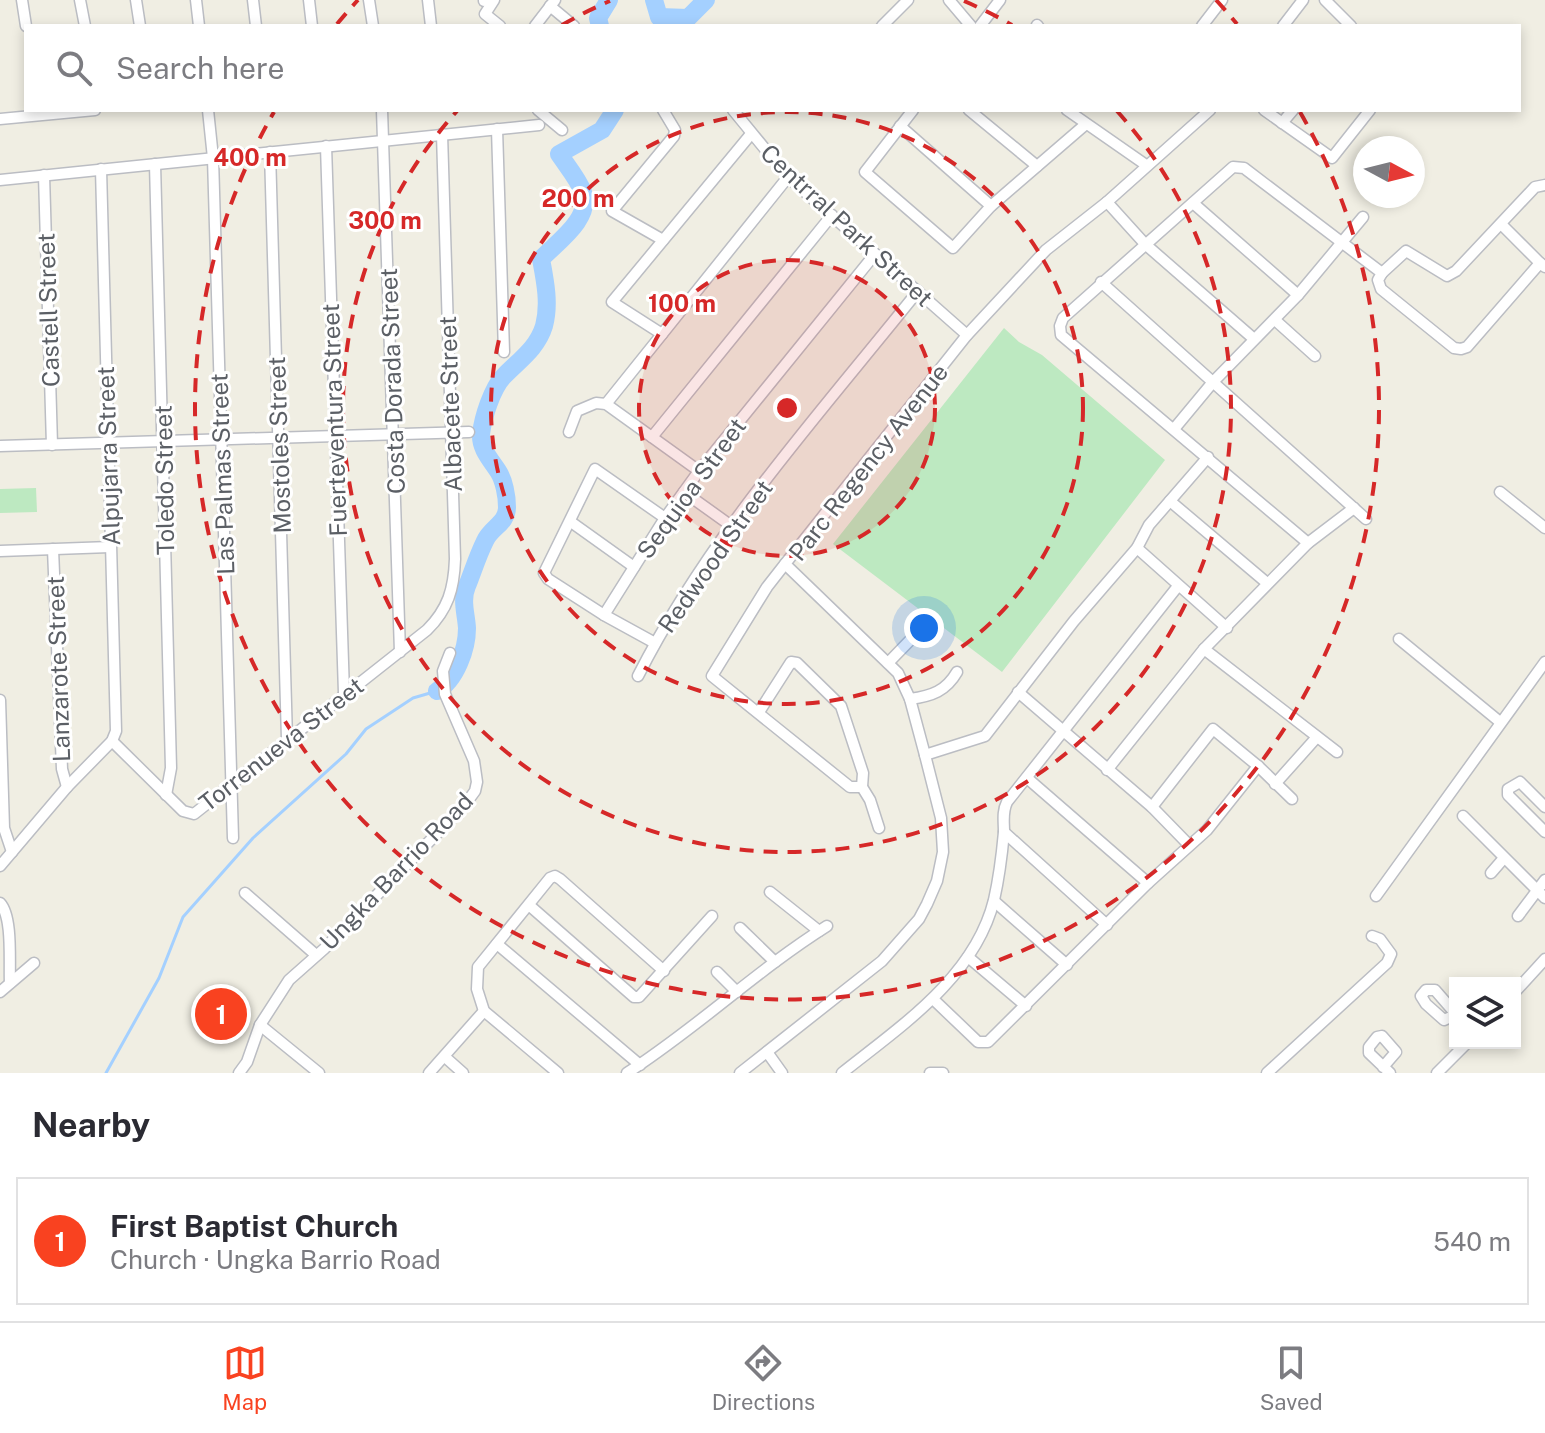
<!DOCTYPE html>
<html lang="en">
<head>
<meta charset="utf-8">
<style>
  body { margin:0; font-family:"Public Sans",sans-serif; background:#f7f7f7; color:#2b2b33 }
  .controls { position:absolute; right:24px; bottom:24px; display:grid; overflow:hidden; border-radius:0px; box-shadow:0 4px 12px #0003 }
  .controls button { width:72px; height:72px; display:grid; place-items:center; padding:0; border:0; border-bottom:2px solid #e1e1e2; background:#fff; color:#2b2b33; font:40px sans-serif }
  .compass { position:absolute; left:1353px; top:136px; width:72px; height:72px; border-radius:50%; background:#fff; box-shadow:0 4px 12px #0003; rotate:97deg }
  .you { position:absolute; left:924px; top:628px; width:28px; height:28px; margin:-20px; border:6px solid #fff; border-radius:50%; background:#1a73e8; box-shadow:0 0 0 12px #1a73e833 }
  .badge { display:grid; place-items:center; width:52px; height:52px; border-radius:50%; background:#f94220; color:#fff; font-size:26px; font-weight:700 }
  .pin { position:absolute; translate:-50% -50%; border:4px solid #fff; box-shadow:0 2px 8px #0006 }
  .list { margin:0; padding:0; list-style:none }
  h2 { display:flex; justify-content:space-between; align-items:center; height:104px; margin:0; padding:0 32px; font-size:34px }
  h2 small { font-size:26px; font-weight:400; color:#7c7c81 }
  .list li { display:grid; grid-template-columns:52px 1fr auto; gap:24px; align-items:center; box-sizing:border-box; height:128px; margin:0 16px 16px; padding:0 16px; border:2px solid #e1e1e2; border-radius:0px }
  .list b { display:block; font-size:30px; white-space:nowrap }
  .list p { margin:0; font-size:26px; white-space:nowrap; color:#7c7c81 }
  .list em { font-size:26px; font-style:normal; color:#7c7c81 }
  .icon { flex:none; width:44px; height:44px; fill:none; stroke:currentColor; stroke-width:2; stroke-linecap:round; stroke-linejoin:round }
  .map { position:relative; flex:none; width:1545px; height:1073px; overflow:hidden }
  .search { position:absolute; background:#fff; box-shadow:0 4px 12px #0003; left:24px; right:24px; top:24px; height:88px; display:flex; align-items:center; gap:20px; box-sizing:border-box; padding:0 28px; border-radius:0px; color:#7c7c81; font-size:30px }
  .sheet { height:248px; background:#fff }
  nav { display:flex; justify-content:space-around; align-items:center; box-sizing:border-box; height:112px; border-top:2px solid #e1e1e2; background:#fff; font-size:22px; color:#7c7c81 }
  nav a { display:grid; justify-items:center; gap:4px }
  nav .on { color:#f94220 }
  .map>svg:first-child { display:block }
  .green { fill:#bde9c1 }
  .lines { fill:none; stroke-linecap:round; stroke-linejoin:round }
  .stream { stroke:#a4d0ff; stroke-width:3 }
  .river { stroke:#a4d0ff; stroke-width:18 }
  .street-casing { stroke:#bbbdc3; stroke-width:13 }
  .street { stroke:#fff; stroke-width:10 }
  .ring { fill:none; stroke:#d62828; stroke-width:4; stroke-dasharray:14 10 }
  .labels { text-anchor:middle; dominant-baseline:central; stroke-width:6; stroke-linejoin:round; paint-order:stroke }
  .street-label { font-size:24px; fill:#5b5f65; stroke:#fff }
  .centre { fill:#d62828; stroke:#fff; stroke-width:4 }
  .ring-label { font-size:24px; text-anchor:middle; font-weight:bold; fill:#d62828; stroke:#fff; stroke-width:6; stroke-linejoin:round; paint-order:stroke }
</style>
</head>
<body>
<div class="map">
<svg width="1545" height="1073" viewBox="0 0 1545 1073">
  <rect width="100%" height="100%" fill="#f0eee3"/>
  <g class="green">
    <path d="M 1004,328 L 1019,342 L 1042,355 L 1165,460 L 1002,672 L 833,544 Z"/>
    <path d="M 36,488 L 37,512 L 0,513 L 0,489 Z"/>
  </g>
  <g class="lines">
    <path class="stream" d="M 106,1073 L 159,978 L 183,917 L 253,838 L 346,754 L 366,729 L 413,698 L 437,691"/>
    <g class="river">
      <path d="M 654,0 L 659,17 L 688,18 L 706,0"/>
      <path d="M 600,26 L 598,18 L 609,0"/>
      <path d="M 437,691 C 456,680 467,649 467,628 C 466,613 461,600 467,586 C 473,571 478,555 485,541 C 491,527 507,524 507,507 C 507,496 504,480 498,471 C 491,460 480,449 481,434 C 483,417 492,389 503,377 C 518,361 537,349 544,326 C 550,304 545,280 541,259 C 557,242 592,219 583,192 C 578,179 567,166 559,154 L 602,130 L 615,110"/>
    </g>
    <defs>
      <g id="street">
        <path d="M 22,0 L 26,26"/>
        <path d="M 80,0 L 85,26"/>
        <path d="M 136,0 L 140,26"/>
        <path d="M 196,0 L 199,26"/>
        <path d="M 253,0 L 256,26"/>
        <path d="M 309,0 L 312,26"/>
        <path d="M 369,0 L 373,26"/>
        <path d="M 428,0 L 431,26"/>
        <path d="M 484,0 L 484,1"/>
        <path d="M 494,0 L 485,14 L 500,26"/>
        <path d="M 949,0 L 971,26"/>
        <path d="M 1325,0 L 1351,26"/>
        <path d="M 550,6 L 574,26"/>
        <path d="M 1037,25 L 1038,26"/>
        <path d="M 535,26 L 555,0"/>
        <path d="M 882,26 L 908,0"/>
        <path d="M 980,26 L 1000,0"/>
        <path d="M 1202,26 L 1222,0"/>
        <path d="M 1283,26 L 1303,0"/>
        <path d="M 208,110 L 213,158 L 233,838"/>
        <path d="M 382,110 L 400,652"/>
        <path d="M 538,110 L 562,130"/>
        <path d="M 733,110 L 788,177 L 967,335"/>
        <path d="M 913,110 L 865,172 L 953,248 L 991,206 L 1086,124"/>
        <path d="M 969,110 L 1037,166"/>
        <path d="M 1067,110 L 1146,165"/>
        <path d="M 1264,110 L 1332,158 L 1370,110"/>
        <path d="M 0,119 L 95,110"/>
        <path d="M 1282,123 L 1293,110"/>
        <path d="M 900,126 L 991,206"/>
        <path d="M 497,129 L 504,352"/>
        <path d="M 326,146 L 344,693"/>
        <path d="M 270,152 L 287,739"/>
        <path d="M 155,164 L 171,768 L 166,795"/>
        <path d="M 44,175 L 52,445"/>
        <path d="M 0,180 L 539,125"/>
        <path d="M 1107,202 L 1145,244 L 1254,339"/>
        <path d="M 1193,203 L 1298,295"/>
        <path d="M 1501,224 L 1540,263"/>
        <path d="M 663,240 L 612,211 L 674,136 L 675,130 L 663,110"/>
        <path d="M 1382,273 L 1406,251 L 1447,276 L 1456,271 L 1535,187 L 1545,185"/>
        <path d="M 1101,282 L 1366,519"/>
        <path d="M 1275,320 L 1315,356"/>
        <path d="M 662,334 L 612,302 L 751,134"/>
        <path d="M 606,404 L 788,177"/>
        <path d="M 1174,429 L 1213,382 L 1298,295 L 1363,217"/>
        <path d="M 569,432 L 577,411 L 596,403 L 606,404 L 699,471"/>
        <path d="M 652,437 L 832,215"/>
        <path d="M 0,446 L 469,432"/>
        <path d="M 684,492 L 730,525"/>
        <path d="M 1500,492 L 1545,528"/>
        <path d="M 1170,501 L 1267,583"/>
        <path d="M 571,522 L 634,567"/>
        <path d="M 1308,543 L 1061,335 L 1060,326 L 1063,318 L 1233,167 L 1244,168 L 1382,273 L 1378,280 L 1381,289 L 1454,348 L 1461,349 L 1467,347 L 1540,263 L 1545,267"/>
        <path d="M 1137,548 L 1227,628"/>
        <path d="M 53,549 L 62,769 L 67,787"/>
        <path d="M 0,551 L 110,547"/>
        <path d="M 785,564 L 767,587 L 712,676 L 850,787 L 862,787"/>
        <path d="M 604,615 L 665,518 L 699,471 L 875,254"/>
        <path d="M 1399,639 L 1500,722"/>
        <path d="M 655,643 L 604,615 L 548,579 L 544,573 L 595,469 L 665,518"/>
        <path d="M 1204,649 L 1337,752"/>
        <path d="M 888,663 L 917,633"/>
        <path d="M 638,676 C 710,534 819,415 918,291"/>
        <path d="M 1018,692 L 1152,807 L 1189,845"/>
        <path d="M 910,699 C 932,696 946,691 957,672"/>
        <path d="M 0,700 L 4,828 L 12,852"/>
        <path d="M 759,712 L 791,662 L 797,663 L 841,706 L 863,773 L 862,787 L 870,800 L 879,828"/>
        <path d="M 112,741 L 183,811 L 194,814 L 427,630 C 448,609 454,589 455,559 L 442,134"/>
        <path d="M 925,755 L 985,736 L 1074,621 L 1137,548 L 1149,525 L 1208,457"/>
        <path d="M 1107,770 L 1204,649 L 1308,543 L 1354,508"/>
        <path d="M 1027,778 L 1148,883"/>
        <path d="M 1275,784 L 1317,737"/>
        <path d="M 1152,807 L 1213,729 L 1258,766 L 1292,799"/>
        <path d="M 1545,807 L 1520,782 L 1508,789 L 1508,795 L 1545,832"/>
        <path d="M 1463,816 L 1545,898"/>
        <path d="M 1004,832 L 1107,925"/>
        <path d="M 0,866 L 67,787 L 112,741 L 116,731 L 101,169"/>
        <path d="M 1491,873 L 1504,858"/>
        <path d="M 770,892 L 819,931"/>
        <path d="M 245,893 L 316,955"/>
        <path d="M 1376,896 L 1545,662"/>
        <path d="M 994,901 L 1067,965"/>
        <path d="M 0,903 C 13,917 9,962 10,983"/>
        <path d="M 530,906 L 634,997 L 639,997 L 712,916"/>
        <path d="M 1518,916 L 1545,880"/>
        <path d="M 740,928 L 775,962"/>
        <path d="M 497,944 L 640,1065"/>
        <path d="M 968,957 L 1026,1006"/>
        <path d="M 717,972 L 737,992"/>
        <path d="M 0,992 L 34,963"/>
        <path d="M 1515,992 L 1545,959"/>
        <path d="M 933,999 L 978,1042 L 988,1042 L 1148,883 L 1207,830 L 1258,766"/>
        <path d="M 1455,1013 L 1435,990 L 1426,990 L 1421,996 L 1426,1004 L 1444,1020 L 1455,1015"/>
        <path d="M 260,1025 L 319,1073"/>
        <path d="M 767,1052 L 782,1073"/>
        <path d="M 445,1057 L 463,1073"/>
        <path d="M 1383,1067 L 1396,1052 L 1382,1036 L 1377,1037 L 1369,1047 L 1369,1053 L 1390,1073"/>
        <path d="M 239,1073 L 247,1062 L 260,1025 L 289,980 L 324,949 L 464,806 L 475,791 L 477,782 L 474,761 L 445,694 L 443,671 L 450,653"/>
        <path d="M 429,1073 L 484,1011"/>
        <path d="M 558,1073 L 484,1011 L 477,989 L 478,967 L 550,878 L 555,876 L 560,879 L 664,971"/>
        <path d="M 627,1073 C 697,1028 757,970 827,926"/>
        <path d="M 740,1073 L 882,961 L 919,919 L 927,904 L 937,881 L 943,852 L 941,818 L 925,755 L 910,699 L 898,673 L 785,564 L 967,335 L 1046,250 L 1107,202 L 1210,110"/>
        <path d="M 842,1073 C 901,1026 975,977 994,900 C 999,878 1002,854 1004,832 C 1004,821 1002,812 1007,802 L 1178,586"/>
        <path d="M 930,1073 L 943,1073"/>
        <path d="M 1267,1073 L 1387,963 L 1391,954 L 1380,939 L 1372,936"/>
        <path d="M 1437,1073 L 1467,1043"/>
      </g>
    </defs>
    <use href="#street" class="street-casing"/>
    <use href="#street" class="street"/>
  </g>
  <circle cx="787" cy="408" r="148" fill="#d62828" fill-opacity=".12"/>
  <g class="ring">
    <circle cx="787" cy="408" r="148"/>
    <circle cx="787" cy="408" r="296"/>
    <path d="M562 25A444 444 0 0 1 610 1M964 1A444 444 0 0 1 1012 25M1117 111A444 444 0 1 1 457 111"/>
    <path d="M337 24A592 592 0 0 1 358 0M1216 0A592 592 0 0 1 1237 24M1300 112A592 592 0 1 1 274 112"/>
  </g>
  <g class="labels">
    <g class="street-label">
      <text transform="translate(847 225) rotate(43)">Centrral Park Street</text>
      <text transform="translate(48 310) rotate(-92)">Castell Street</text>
      <text transform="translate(392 381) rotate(-92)">Costa Dorada Street</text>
      <text transform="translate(450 404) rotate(-92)">Albacete Street</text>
      <text transform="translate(334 420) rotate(-92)">Fuerteventura Street</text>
      <text transform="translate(279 445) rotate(-92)">Mostoles Street</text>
      <text transform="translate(108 456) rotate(-92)">Alpujarra Street</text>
      <text transform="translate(868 462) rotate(-52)">Parc Regency Avenue</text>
      <text transform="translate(222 474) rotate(-92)">Las Palmas Street</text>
      <text transform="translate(164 480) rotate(-91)">Toledo Street</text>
      <text transform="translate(691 488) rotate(-54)">Sequioa Street</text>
      <text transform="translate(715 556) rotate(-55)">Redwood Street</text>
      <text transform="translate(58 669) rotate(-92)">Lanzarote Street</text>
      <text transform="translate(281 744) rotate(-38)">Torrenueva Street</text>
      <text transform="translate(396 871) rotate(-46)">Ungka Barrio Road</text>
    </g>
  </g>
  <circle cx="787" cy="408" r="12" class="centre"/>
  <g class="ring-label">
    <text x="250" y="166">400 m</text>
    <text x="578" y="207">200 m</text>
    <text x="385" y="229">300 m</text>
    <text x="682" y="312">100 m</text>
  </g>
</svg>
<div class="controls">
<button><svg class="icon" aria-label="layers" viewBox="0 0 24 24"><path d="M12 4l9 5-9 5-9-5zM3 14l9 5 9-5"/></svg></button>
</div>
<svg class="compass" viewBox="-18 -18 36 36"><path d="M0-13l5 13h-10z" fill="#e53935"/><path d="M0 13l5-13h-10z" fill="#7c7c81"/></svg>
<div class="you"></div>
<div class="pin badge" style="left:221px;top:1014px">1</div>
<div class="search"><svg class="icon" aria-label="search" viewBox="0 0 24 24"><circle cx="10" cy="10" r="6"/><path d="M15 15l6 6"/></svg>Search here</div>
</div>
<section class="sheet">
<h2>Nearby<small></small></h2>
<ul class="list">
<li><span class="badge">1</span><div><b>First Baptist Church</b><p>Church · Ungka Barrio Road</p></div><em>540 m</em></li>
</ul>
</section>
<nav>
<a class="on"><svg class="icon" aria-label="map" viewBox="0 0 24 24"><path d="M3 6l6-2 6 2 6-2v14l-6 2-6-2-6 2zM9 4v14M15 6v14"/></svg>Map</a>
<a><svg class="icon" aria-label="directions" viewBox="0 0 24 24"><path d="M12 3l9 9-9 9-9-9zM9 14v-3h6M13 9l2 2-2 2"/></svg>Directions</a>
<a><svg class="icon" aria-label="saved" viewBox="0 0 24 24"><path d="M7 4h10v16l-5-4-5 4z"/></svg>Saved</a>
</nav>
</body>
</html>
